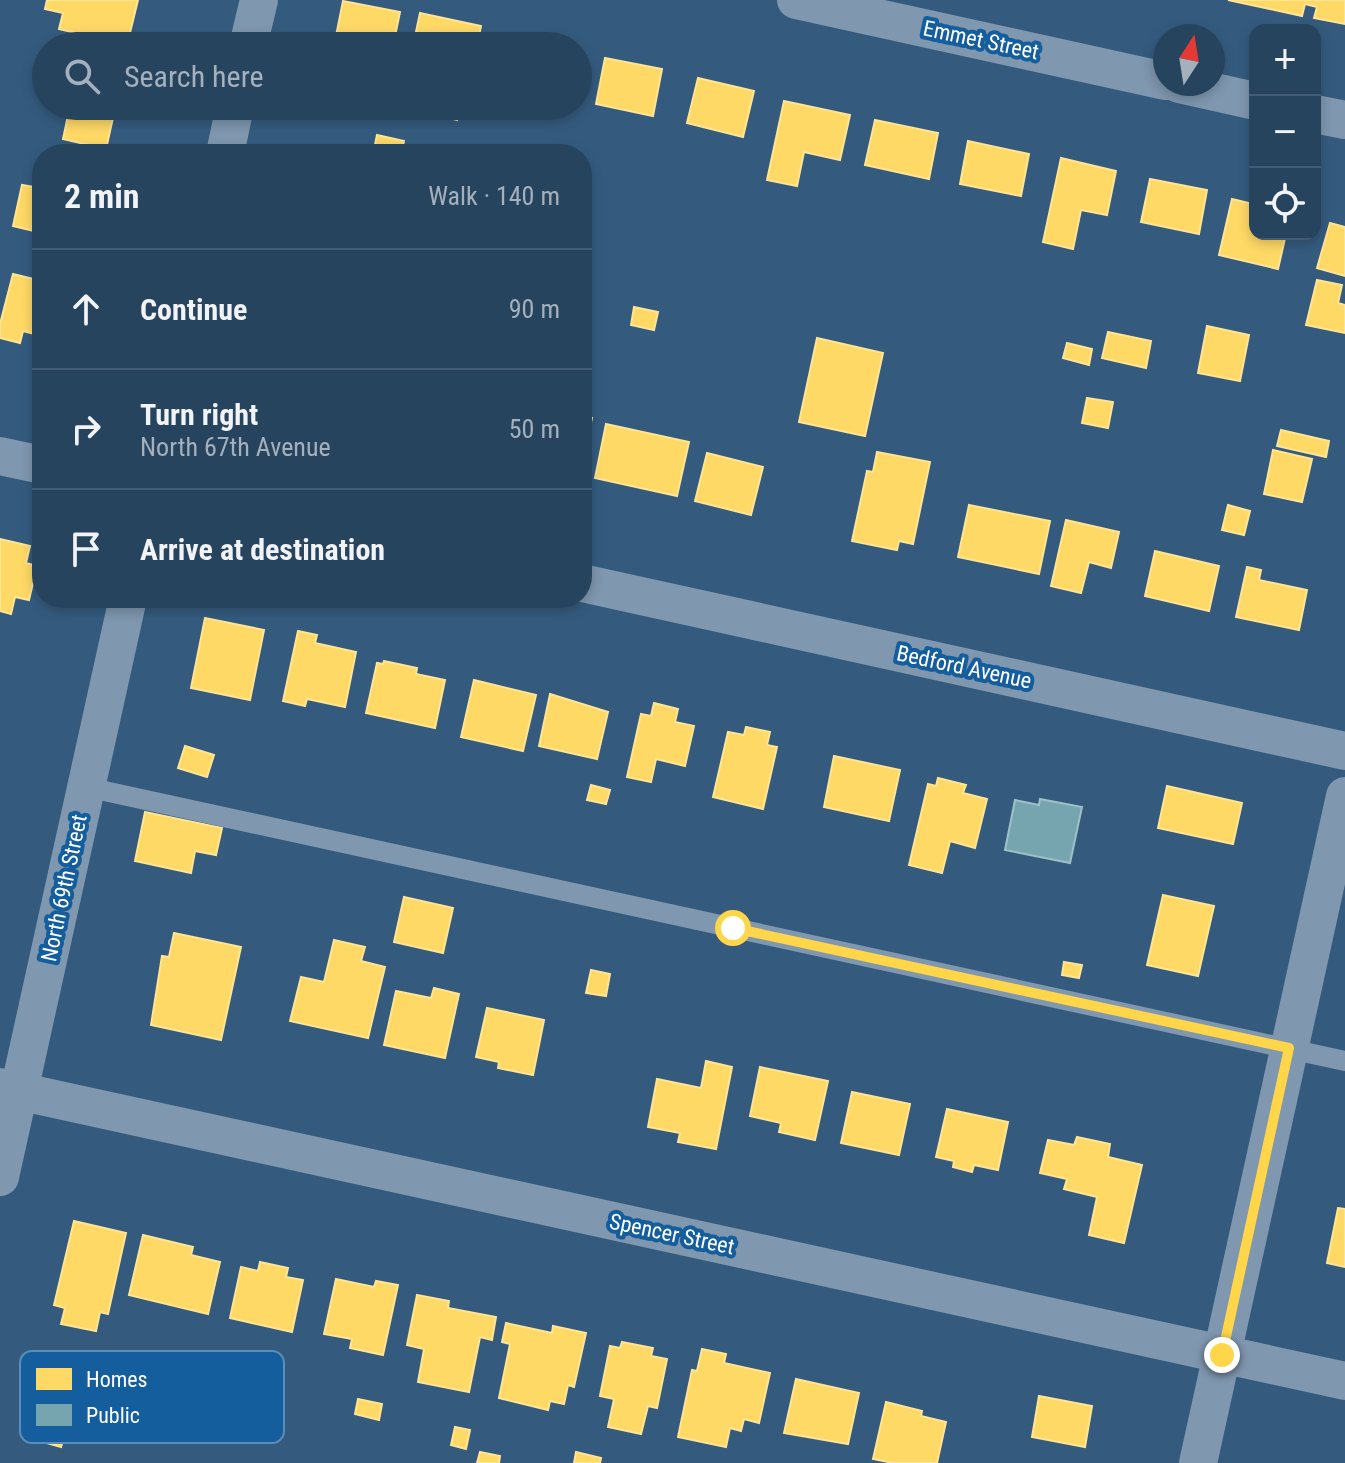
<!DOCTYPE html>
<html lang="en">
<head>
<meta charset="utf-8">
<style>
  body { margin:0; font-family:"Roboto Condensed",sans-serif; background:#2f4b64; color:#f1f3f6 }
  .controls { position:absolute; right:24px; top:24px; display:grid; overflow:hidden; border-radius:16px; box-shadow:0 4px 12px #0003 }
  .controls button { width:72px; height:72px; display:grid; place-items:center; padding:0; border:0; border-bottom:2px solid #435c73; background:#27445e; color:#f1f3f6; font:40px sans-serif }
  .compass { position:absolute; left:1153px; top:24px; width:72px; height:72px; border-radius:50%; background:#27445e; box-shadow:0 4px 12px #0003; rotate:12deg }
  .stop { position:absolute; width:24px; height:24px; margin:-18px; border:6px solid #ffd54a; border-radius:50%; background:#fff }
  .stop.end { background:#ffd54a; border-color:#fff; box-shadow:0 2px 8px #0008 }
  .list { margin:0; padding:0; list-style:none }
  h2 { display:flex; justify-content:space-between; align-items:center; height:104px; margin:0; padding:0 32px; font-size:34px }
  h2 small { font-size:26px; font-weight:400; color:#a4b0bc }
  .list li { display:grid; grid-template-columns:52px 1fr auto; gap:24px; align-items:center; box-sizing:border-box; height:120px; padding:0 32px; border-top:2px solid #435c73 }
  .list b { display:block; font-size:30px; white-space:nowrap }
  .list p { margin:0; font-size:26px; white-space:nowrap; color:#a4b0bc }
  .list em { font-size:26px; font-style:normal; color:#a4b0bc }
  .icon { flex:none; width:44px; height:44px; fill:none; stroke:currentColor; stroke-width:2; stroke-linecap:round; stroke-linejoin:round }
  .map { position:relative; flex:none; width:1345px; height:1463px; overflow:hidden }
  .search { position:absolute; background:#27445e; box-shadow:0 4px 12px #0003; left:32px; top:32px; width:560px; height:88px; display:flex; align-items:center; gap:20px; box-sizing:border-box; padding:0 28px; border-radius:44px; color:#a4b0bc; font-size:30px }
  .panel { position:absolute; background:#27445e; box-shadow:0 4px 12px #0003; left:32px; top:144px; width:560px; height:464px; border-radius:32px }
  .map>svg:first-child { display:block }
  .homes { fill:#ffd966; stroke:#ffe494; stroke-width:2 }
  .public { fill:#76a5af; stroke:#9fc0c7; stroke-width:2 }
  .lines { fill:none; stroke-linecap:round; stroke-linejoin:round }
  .service { stroke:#7f97af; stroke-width:20 }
  .minor { stroke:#7f97af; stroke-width:38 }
  .route { stroke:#ffd54a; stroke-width:10 }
  .labels { text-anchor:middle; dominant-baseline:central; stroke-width:8; stroke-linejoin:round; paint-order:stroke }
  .street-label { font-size:22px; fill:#fff; stroke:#145e9d }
  .key { fill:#145e9d; stroke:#5a8eba; stroke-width:2 }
  .key-label { font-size:22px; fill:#fff }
</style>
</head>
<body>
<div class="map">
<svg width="1345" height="1463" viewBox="0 0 1345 1463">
  <rect width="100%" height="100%" fill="#345b7e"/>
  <g class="homes">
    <path d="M 47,0 L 138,0 L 127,45 L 59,29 L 63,13 L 45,9 Z"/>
    <path d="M 1228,0 L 1345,0 L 1345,24 L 1314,18 L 1317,7 L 1305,4 L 1302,16 Z"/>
    <path d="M 343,1 L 400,12 L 393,46 L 334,46 Z"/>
    <path d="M 420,13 L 481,26 L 477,46 L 413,46 Z"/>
    <path d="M 511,38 L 548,46 L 509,46 Z"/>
    <path d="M 605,58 L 662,69 L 653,116 L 596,104 Z"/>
    <path d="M 698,78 L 754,91 L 743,137 L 687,123 Z"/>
    <path d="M 784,101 L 850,115 L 840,160 L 804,152 L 797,186 L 767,180 Z"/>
    <path d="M 70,106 L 120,106 L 119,110 L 115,109 L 106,149 L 63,139 Z"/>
    <path d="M 401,106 L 459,106 L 457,120 Z"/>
    <path d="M 875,120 L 938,133 L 929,179 L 865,165 Z"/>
    <path d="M 377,135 L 404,141 L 401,154 L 373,154 Z"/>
    <path d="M 968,141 L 1029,154 L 1021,196 L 960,184 Z"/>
    <path d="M 1061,158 L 1116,171 L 1107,215 L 1081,210 L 1073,249 L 1043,242 Z"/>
    <path d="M 42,177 L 42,233 L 13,226 L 22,185 L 40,188 Z"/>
    <path d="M 1150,179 L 1207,190 L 1199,234 L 1141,222 Z"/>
    <path d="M 1232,199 L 1253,204 L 1255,201 L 1255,234 L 1286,234 L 1278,269 L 1219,255 Z"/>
    <path d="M 1330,223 L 1345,227 L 1345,276 L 1317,268 Z"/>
    <path d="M 13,274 L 42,281 L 42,336 L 23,331 L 20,343 L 0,338 L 0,324 Z"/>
    <path d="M 1317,280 L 1342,285 L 1338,303 L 1345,305 L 1345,333 L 1306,325 Z"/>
    <path d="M 634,307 L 658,312 L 654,330 L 631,325 Z"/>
    <path d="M 1207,326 L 1249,335 L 1240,381 L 1198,373 Z"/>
    <path d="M 1108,332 L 1151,341 L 1146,368 L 1102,358 Z"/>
    <path d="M 817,338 L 883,353 L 865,436 L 799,422 Z"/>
    <path d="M 1067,343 L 1092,349 L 1089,365 L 1063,358 Z"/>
    <path d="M 1087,398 L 1113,402 L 1108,428 L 1082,423 Z"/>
    <path d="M 582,415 L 592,418 L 582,464 Z"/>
    <path d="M 606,424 L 689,442 L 677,496 L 595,478 Z"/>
    <path d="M 1281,430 L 1329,441 L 1326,457 L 1277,446 Z"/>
    <path d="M 1273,450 L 1312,459 L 1302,502 L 1264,494 Z"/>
    <path d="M 877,452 L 930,462 L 913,544 L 899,541 L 897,550 L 852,541 L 867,471 L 873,472 Z"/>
    <path d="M 707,453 L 763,467 L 751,515 L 695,501 Z"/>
    <path d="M 969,505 L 1050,521 L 1039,574 L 958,557 Z"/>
    <path d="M 1228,505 L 1250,511 L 1244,535 L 1222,530 Z"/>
    <path d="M 1066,520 L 1119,532 L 1111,568 L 1089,562 L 1081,593 L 1051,586 Z"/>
    <path d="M 0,539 L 30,546 L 26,563 L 37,566 L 29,600 L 15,597 L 11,614 L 0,611 Z"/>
    <path d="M 1155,551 L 1219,566 L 1209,611 L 1145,596 Z"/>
    <path d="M 1247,567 L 1261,570 L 1259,580 L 1307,590 L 1299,630 L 1236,617 Z"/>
    <path d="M 205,618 L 264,630 L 250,700 L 191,688 Z"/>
    <path d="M 298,631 L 317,635 L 315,643 L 356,652 L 345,707 L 307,699 L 305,706 L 283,701 Z"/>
    <path d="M 384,661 L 417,668 L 416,674 L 445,680 L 435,728 L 366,713 L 377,663 L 383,664 Z"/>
    <path d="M 474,680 L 536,695 L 523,751 L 461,737 Z"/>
    <path d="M 550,694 L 608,712 L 597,759 L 539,746 Z"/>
    <path d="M 654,703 L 678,709 L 675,722 L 694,726 L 685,766 L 656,759 L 651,782 L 627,777 L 641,714 L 651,716 Z"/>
    <path d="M 746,727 L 770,732 L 767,745 L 777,747 L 763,809 L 713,797 L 728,732 L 744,735 Z"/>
    <path d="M 185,746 L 214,755 L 207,777 L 178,768 Z"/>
    <path d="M 834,756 L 900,770 L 889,821 L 824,807 Z"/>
    <path d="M 938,778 L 966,785 L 963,793 L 987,799 L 975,848 L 950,841 L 942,873 L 909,865 L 928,784 L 936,786 Z"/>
    <path d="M 591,785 L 610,790 L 606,804 L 587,800 Z"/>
    <path d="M 1167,786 L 1242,803 L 1233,844 L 1158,828 Z"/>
    <path d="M 145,812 L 222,828 L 216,855 L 195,851 L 191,873 L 135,861 Z"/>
    <path d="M 1163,895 L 1214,906 L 1198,976 L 1147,965 Z"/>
    <path d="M 404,897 L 453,908 L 443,953 L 394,942 Z"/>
    <path d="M 174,933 L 241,947 L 221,1040 L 151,1025 L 162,956 L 169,957 Z"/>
    <path d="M 334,940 L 365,947 L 361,961 L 385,967 L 368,1038 L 290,1021 L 301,977 L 324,982 Z"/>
    <path d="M 1064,962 L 1082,965 L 1079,978 L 1062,975 Z"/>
    <path d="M 591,970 L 610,974 L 606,996 L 586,993 Z"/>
    <path d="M 434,988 L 459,994 L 445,1058 L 384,1045 L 396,991 L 431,998 Z"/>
    <path d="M 487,1008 L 544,1020 L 533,1075 L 498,1068 L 499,1062 L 476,1057 Z"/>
    <path d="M 706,1061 L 732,1067 L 716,1149 L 678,1142 L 680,1133 L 648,1127 L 657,1079 L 701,1088 Z"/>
    <path d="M 760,1067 L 828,1081 L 815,1140 L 779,1132 L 781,1123 L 750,1116 Z"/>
    <path d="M 852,1092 L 910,1104 L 899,1155 L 841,1143 Z"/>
    <path d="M 947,1109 L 1008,1122 L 998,1170 L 974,1165 L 972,1172 L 953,1167 L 954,1161 L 936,1157 Z"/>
    <path d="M 1077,1137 L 1110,1144 L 1108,1157 L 1142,1165 L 1124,1243 L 1089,1235 L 1097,1197 L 1064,1189 L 1067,1179 L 1040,1173 L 1048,1140 L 1074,1145 Z"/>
    <path d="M 1338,1208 L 1345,1209 L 1345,1267 L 1327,1263 Z"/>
    <path d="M 74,1221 L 126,1233 L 108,1314 L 100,1312 L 96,1331 L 61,1324 L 65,1308 L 54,1305 Z"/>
    <path d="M 143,1235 L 193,1247 L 191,1255 L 220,1262 L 208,1314 L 129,1295 Z"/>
    <path d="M 260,1262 L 288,1268 L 286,1277 L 303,1280 L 292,1332 L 230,1318 L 241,1267 L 258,1271 Z"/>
    <path d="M 336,1279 L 374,1287 L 376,1281 L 398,1285 L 383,1355 L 350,1348 L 352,1339 L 324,1334 Z"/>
    <path d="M 417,1295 L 449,1301 L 448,1308 L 496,1317 L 492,1340 L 480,1337 L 469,1392 L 418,1382 L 424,1349 L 407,1345 Z"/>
    <path d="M 506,1323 L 552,1333 L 553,1326 L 586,1333 L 574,1387 L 568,1385 L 564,1404 L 550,1401 L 548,1410 L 499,1398 L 510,1344 L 502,1342 Z"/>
    <path d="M 622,1342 L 653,1348 L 651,1356 L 667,1359 L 657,1408 L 648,1406 L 641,1434 L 608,1427 L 614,1399 L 600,1396 L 610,1346 L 620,1348 Z"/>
    <path d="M 702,1349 L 726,1354 L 724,1363 L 770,1373 L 759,1423 L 744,1419 L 741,1431 L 730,1428 L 726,1447 L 678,1437 L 692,1370 L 697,1371 Z"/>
    <path d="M 796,1379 L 859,1393 L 848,1444 L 784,1433 Z"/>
    <path d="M 1039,1396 L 1092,1406 L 1085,1447 L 1032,1437 Z"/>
    <path d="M 358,1399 L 382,1404 L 379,1420 L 355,1414 Z"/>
    <path d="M 886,1402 L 922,1411 L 921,1416 L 946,1422 L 937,1463 L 893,1463 L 873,1459 Z"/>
    <path d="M 54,1424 L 67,1428 L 61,1447 L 47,1443 Z"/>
    <path d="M 455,1427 L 470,1430 L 466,1449 L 451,1445 Z"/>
    <path d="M 480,1452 L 500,1456 L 499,1463 L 477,1463 Z"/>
    <path d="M 576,1452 L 601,1458 L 600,1463 L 574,1463 Z"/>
  </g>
  <path class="public" d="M 1040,799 L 1082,807 L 1070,863 L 1005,850 L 1015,800 L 1039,805 Z"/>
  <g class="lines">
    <path class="service" d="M 86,787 L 1345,1061"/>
    <g class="minor">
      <path d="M 796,0 L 1165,81"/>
      <path d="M 248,46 L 259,0"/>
      <path d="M 1179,84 L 1255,101"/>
      <path d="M 1315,114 L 1345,120"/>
      <path d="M 225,154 L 235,106"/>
      <path d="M 0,456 L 42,465"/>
      <path d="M 582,583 L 1345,751"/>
      <path d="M 0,1087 L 1345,1381"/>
      <path d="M 0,1177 L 128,598"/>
      <path d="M 1198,1463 L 1345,796"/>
    </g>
  </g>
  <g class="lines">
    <path class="route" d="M 733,928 L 1289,1048 L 1222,1355"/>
  </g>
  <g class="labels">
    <g class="street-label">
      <text transform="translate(981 40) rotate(12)">Emmet Street</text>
      <text transform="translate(964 667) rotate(12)">Bedford Avenue</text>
      <text transform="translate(64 888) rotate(-78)">North 69th Street</text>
      <text transform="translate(672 1234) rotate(12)">Spencer Street</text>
    </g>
  </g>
  <rect x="20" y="1351" width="264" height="92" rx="12" class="key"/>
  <rect x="36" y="1368" width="36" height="22" fill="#ffd966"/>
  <rect x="36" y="1404" width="36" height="22" fill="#76a5af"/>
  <g class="key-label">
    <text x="86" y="1387">Homes</text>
    <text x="86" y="1423">Public</text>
  </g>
</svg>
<div class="controls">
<button>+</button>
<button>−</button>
<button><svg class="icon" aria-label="locate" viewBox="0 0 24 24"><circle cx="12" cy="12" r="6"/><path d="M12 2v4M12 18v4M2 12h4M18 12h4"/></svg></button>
</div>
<svg class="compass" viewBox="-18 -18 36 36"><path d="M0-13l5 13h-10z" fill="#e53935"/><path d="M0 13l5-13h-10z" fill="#a4b0bc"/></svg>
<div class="stop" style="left:733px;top:928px"></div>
<div class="stop end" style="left:1222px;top:1355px"></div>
<div class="search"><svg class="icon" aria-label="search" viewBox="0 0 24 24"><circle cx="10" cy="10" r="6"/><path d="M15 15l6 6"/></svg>Search here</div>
<section class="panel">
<h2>2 min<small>Walk · 140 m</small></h2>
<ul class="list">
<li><svg class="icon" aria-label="ahead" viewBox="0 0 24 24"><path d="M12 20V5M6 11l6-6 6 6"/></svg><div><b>Continue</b></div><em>90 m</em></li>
<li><svg class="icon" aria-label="right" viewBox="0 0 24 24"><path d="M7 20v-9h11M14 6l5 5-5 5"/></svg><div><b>Turn right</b><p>North 67th Avenue</p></div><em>50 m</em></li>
<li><svg class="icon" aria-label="arrive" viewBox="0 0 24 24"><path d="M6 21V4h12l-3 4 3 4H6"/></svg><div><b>Arrive at destination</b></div></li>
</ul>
</section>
</div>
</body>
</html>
